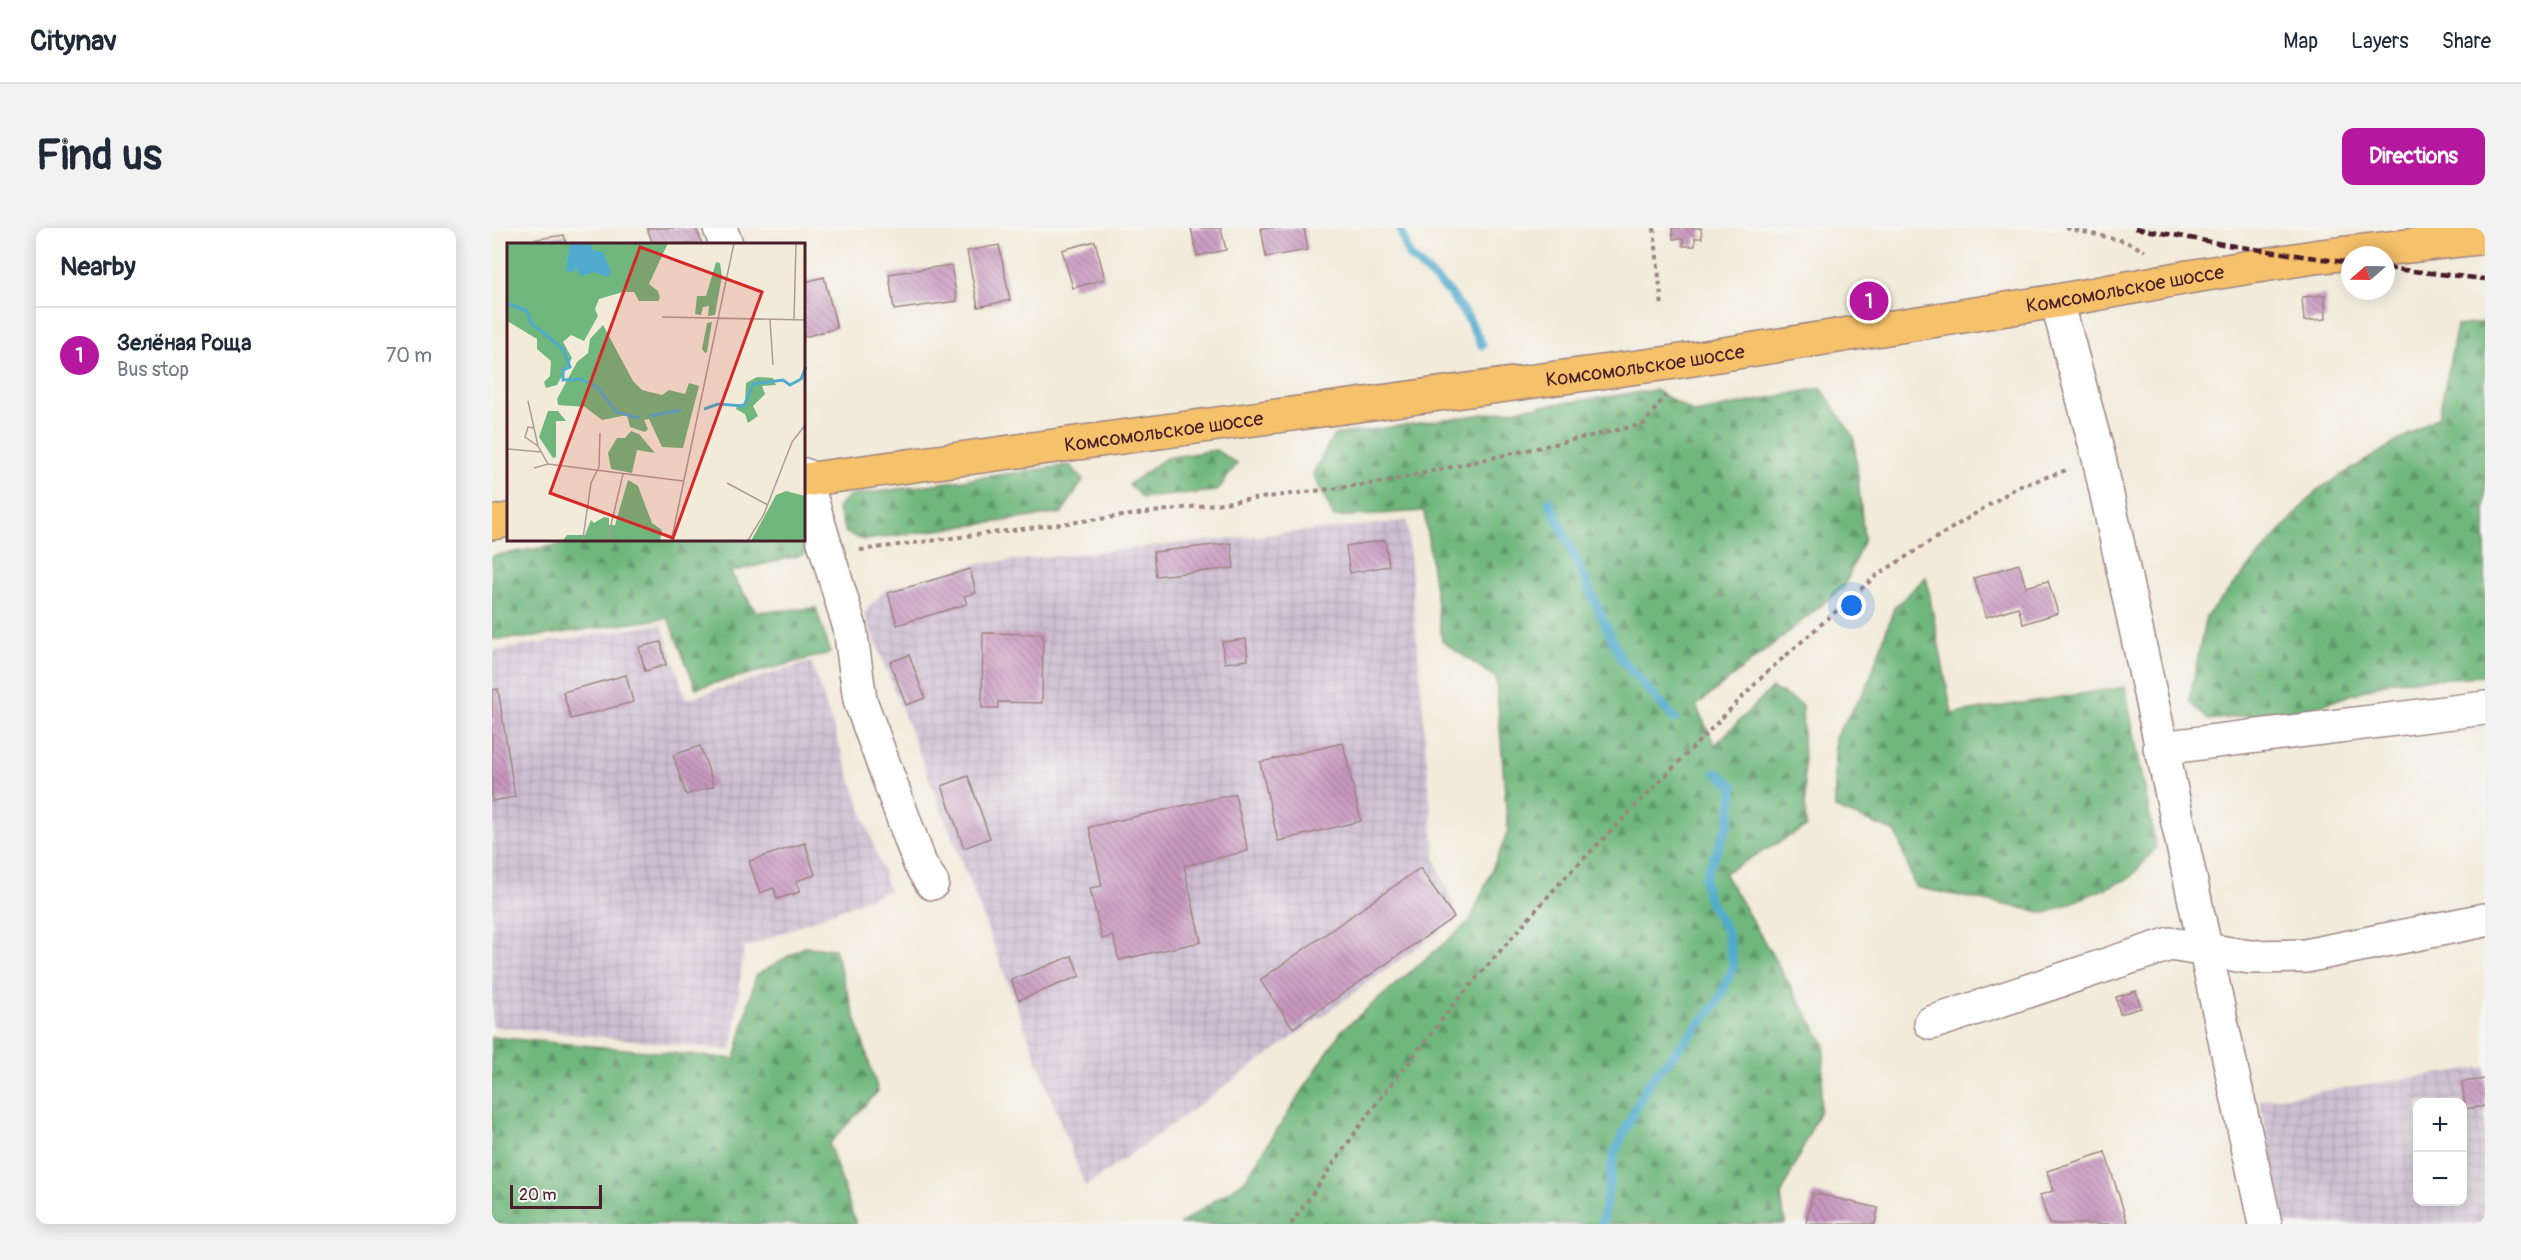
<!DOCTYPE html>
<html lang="en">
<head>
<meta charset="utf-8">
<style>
  body { margin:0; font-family:Pangolin,sans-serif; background:#f2f2f3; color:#1f2937 }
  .controls { position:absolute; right:18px; bottom:18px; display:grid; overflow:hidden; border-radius:12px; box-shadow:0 3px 15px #0003 }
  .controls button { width:54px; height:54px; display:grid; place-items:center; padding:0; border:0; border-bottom:2px solid #e0e1e3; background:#fff; color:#1f2937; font:30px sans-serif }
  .compass { position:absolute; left:1849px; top:18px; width:54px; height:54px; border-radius:50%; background:#fff; box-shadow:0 3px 15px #0003; rotate:250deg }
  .scale { position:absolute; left:18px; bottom:15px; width:92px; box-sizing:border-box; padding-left:6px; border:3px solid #4a1f2b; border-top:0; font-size:16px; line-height:21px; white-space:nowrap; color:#4a1f2b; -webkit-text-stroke:4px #f6f6f2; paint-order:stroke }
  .you { position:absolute; left:1360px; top:378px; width:21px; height:21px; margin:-15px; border:4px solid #fff; border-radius:50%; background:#1a73e8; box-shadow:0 0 0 9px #1a73e833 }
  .badge { display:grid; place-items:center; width:39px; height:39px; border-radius:50%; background:#b5179e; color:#fff; font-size:20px; font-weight:700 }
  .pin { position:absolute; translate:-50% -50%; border:3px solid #fff; box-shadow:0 2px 6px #0006 }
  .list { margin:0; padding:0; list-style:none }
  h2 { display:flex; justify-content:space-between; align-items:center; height:78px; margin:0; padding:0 24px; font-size:26px }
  h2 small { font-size:20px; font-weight:400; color:#747a83 }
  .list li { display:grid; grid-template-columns:39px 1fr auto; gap:18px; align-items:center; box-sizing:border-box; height:96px; padding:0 24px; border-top:2px solid #e0e1e3 }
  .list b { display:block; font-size:22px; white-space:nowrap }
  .list p { margin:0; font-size:20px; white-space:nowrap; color:#747a83 }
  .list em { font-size:20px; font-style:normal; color:#747a83 }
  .map { position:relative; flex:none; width:1993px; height:996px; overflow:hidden; border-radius:12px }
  header { display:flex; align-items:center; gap:36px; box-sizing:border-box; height:84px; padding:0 30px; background:#fff; border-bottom:2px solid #e0e1e3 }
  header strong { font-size:28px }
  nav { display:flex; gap:33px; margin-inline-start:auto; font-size:21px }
  .intro { display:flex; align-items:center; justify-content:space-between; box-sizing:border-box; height:144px; padding:0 36px }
  h1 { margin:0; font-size:42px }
  .button { padding:15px 27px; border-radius:12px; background:#b5179e; color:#fff; font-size:21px; font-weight:700 }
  main { display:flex; gap:36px; padding:0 36px }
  aside { flex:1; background:#fff; border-radius:12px; box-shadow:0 3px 15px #0003 }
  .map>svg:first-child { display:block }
  .industrial { fill:url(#industrial-grid); fill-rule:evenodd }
  .forest { fill:url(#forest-firs); stroke:#5c6b54; stroke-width:1.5 }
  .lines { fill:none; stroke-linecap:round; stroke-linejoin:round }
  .stream { stroke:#50abce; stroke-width:9 }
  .building { fill:url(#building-back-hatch) }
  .minor-casing { stroke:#9e8582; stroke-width:36 }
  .major-casing { stroke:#9e8582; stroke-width:36 }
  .path { stroke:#9e8582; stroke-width:4; stroke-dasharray:4.5 4.5; stroke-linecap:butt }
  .minor { stroke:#fff; stroke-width:33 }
  .major { stroke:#f5c16b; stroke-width:33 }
  .rail { stroke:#4a1f2b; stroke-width:4.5; stroke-dasharray:9 4.5; stroke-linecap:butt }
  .labels { text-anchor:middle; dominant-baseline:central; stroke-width:4.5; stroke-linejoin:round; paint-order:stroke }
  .street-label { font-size:20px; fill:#4a1f2b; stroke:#f6f6f2 }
  .inset-river { fill:none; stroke:#50abce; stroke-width:3 }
  .inset-road { fill:none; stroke:#af9994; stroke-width:1.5 }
  .view { fill:#d62828; fill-opacity:0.15; stroke:#d62828; stroke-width:3 }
  .inset-edge { fill:none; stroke:#4a1f2b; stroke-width:3 }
</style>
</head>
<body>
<header>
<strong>Citynav</strong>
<nav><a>Map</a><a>Layers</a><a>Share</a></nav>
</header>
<div class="intro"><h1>Find us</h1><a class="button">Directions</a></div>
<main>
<aside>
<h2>Nearby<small></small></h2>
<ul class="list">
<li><span class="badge">1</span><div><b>Зелёная Роща</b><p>Bus stop</p></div><em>70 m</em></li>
</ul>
</aside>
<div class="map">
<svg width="1993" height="996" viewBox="0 0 1993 996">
  <defs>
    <pattern id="industrial-grid" width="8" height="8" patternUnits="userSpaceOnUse" patternTransform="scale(1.5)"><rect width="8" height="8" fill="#cdbed2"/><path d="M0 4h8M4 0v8" fill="none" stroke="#b2a3b4"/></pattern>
    <pattern id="forest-firs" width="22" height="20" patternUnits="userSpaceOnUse" patternTransform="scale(1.5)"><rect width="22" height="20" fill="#6fb77d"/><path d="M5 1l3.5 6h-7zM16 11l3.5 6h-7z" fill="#5d9467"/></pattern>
    <pattern id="building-back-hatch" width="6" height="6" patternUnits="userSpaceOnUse" patternTransform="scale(1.5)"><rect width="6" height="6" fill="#c897bf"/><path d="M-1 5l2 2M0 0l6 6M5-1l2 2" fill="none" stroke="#a47b9b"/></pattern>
  </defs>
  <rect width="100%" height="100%" fill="#f6f6f2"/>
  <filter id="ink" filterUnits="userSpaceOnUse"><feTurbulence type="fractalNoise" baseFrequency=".0167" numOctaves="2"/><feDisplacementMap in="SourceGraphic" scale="12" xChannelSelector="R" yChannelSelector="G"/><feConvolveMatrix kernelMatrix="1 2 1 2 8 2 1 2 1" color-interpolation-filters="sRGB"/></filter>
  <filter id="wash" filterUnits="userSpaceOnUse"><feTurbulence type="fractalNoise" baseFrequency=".008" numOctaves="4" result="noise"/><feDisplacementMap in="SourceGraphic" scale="24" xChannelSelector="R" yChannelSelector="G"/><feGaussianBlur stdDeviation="1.35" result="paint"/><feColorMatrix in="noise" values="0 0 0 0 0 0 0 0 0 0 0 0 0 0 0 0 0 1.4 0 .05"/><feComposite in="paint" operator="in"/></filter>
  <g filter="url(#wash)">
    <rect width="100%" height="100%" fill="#f2ebda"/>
    <g class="industrial">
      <path d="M 915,293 L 943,631 L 966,690 L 593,959 L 477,652 L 372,385 L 393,362 L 484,336 Z"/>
      <path d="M 170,396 L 194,471 L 319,434 L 397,662 L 252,720 L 240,822 L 0,798 L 0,423 Z"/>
      <path d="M 1993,839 L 1993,996 L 1793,996 L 1768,872 ZM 1926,874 L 1970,874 L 1970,974 L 1926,974 Z"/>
    </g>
    <g class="forest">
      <path d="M 1993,94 L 1993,448 L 1899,453 L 1821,480 L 1716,492 L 1697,473 L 1714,388 L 1825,262 L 1947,188 L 1965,98 Z"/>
      <path d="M 1329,160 L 1362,210 L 1372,311 L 1352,359 L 1204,478 L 1223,517 L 1280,460 L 1310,477 L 1314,599 L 1232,645 L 1333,817 L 1328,882 L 1289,967 L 1293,996 L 688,996 L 753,952 L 849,803 L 978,693 L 1016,604 L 1004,450 L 950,413 L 932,283 L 842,289 L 821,246 L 842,207 L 1163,162 L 1202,185 Z"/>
      <path d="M 724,222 L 745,236 L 725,263 L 650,270 L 637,256 L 674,230 Z"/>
      <path d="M 578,237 L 591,252 L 570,285 L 371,312 L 354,305 L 345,280 L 356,268 Z"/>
      <path d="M 98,312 L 310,312 L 314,326 L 238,344 L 264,384 L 324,380 L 338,425 L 204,460 L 176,390 L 33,410 L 0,411 L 0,328 Z"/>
      <path d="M 1434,349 L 1460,486 L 1633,459 L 1664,620 L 1638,650 L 1555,685 L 1423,659 L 1404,604 L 1343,580 L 1343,509 L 1375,459 L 1402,380 Z"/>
      <path d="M 312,719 L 342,721 L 386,863 L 337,916 L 364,996 L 0,996 L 0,809 L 243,831 L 264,747 Z"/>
    </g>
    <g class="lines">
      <g class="stream">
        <path d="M 908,0 L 917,27 L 957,64 L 976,90 L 990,117"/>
        <path d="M 1057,273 L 1129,431 L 1183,491"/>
        <path d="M 1110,996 L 1122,926 L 1154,858 L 1225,776 L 1242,738 L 1235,704 L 1216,671 L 1212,651 L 1237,595 L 1242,558 L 1224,544"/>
      </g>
    </g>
    <g id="blocks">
      <g class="building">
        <path d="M 155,0 L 204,0 L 210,16 L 161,16 Z"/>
        <path d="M 699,0 L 729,0 L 734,22 L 705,28 Z"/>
        <path d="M 769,0 L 812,0 L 816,22 L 774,29 Z"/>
        <path d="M 1180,0 L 1209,0 L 1210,10 L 1203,10 L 1203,18 L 1191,18 L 1191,11 L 1181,11 Z"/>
        <path d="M 72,7 L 74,16 L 26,16 L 26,14 Z"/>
        <path d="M 603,13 L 613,51 L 581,60 L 570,22 Z"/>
        <path d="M 507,17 L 518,72 L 486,79 L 475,23 Z"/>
        <path d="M 459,37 L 465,73 L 402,82 L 397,46 Z"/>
        <path d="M 332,49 L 345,100 L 312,109 L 312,54 Z"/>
        <path d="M 1833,67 L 1834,91 L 1812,93 L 1810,69 Z"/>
        <path d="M 893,312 L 897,338 L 858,345 L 854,318 Z"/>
        <path d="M 739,315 L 742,340 L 664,348 L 661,324 Z"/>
        <path d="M 1527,336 L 1534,359 L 1556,353 L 1566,385 L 1531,396 L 1526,379 L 1494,389 L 1482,350 Z"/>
        <path d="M 478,341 L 484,365 L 472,368 L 475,376 L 405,397 L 396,365 Z"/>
        <path d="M 491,405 L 551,406 L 550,475 L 506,474 L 506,480 L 490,480 Z"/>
        <path d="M 754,411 L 756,432 L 733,435 L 730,414 Z"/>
        <path d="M 169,414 L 174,437 L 153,443 L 147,419 Z"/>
        <path d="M 417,427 L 433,470 L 414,477 L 398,434 Z"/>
        <path d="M 134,447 L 141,474 L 79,491 L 71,464 Z"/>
        <path d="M 6,461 L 23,569 L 0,573 L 0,462 Z"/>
        <path d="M 851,515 L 869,593 L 786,613 L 768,534 Z"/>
        <path d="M 208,518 L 222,558 L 194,567 L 181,527 Z"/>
        <path d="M 476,548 L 498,610 L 472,620 L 450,558 Z"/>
        <path d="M 743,566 L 756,623 L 692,638 L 709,714 L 627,732 L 621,708 L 610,711 L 598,660 L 610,658 L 597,599 Z"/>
        <path d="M 313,615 L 323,647 L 304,653 L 308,664 L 285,671 L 282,660 L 268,665 L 257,633 Z"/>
        <path d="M 928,640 L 962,689 L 801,800 L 768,752 Z"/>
        <path d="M 580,728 L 588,748 L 527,772 L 519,752 Z"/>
        <path d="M 1644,763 L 1649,780 L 1628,786 L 1624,769 Z"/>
        <path d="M 1993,851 L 1993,878 L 1973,881 L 1970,854 Z"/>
        <path d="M 1613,924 L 1636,996 L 1557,996 L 1548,967 L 1561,963 L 1555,943 Z"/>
        <path d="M 1321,965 L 1386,980 L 1383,996 L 1314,996 Z"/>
      </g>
    </g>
  </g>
  <g filter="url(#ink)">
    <use href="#blocks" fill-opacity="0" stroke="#9e8582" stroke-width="1.5"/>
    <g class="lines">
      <defs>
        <g id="minor">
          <path d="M 228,0 L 234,16"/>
          <path d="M 1565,73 L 1607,230 L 1773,996"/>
          <path d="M 312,247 L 358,400 L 368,472 L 428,636 L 440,655"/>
          <path d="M 1668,520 L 1993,480"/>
          <path d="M 1439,795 L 1678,716 L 1758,729 L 1813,728 L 1993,692"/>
        </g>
        <g id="major">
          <path id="s1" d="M 312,252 L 1176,135 L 1565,73 L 1696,49 L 1822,29 L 1993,9"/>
          <path d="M 0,295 L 16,292"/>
        </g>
      </defs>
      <use href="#minor" class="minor-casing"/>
      <use href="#major" class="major-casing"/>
      <g class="path">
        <path d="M 1162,0 L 1170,79"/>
        <path d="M 1574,0 L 1632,13 L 1653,23"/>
        <path d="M 368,322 L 892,254 L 1152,196 L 1173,168"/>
        <path d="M 799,996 L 877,885 L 962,776 L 1065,658 L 1273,446 L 1385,347 L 1524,260 L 1577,241"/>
      </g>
      <use href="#minor" class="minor"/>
      <use href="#major" class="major"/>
      <g class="rail">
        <path d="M 1643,0 L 1736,17 L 1858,35"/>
        <path d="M 1894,40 L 1993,51"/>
      </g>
    </g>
  </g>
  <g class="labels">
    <g class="street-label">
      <text stroke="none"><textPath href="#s1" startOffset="1335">Комсомольское шоссе</textPath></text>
      <text stroke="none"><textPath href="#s1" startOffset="849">Комсомольское шоссе</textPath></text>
      <text stroke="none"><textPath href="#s1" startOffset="363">Комсомольское шоссе</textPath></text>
    </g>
  </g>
  <g transform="translate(15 15)">
    <rect width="298" height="298" fill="#f2ebda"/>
    <path d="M 0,0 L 161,0 L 142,41 L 151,48 L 153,55 L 151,58 L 132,58 L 127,49 L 116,49 L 92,56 L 88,66 L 91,73 L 77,98 L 64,92 L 56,99 L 65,115 L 50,142 L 39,145 L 37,139 L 43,133 L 44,118 L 30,106 L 30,96 L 0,78 ZM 209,19 L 213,20 L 215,33 L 208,72 L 201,73 L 202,63 L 196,64 L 194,72 L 188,71 L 190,53 L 199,53 ZM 205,79 L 200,109 L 198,110 L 195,106 L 200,80 ZM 96,82 L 126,138 L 135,147 L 155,152 L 162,147 L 178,151 L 182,140 L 192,143 L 176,205 L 155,204 L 142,176 L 137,177 L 141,186 L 138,189 L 123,184 L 120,172 L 95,177 L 78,164 L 51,162 L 50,156 L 70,119 L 81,110 L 83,96 ZM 250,134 L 266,135 L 269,142 L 255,143 L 258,151 L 246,163 L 251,173 L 241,180 L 238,171 L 229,166 L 230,162 L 238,160 L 239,140 ZM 41,168 L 51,168 L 59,178 L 49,178 L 49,214 L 46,215 L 32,194 ZM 124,188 L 132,191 L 148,210 L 130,207 L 125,230 L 104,226 L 101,210 L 110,195 L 118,195 ZM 121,237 L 131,243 L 145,280 L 155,287 L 153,298 L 55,299 L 60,292 L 78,292 L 84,277 L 87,280 L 97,274 L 102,275 L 102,282 L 108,282 ZM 279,248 L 298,253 L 298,298 L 244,298 L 269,252 Z" fill="#6fb77d"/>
    <path d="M 63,0 L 84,0 L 85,7 L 96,9 L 104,29 L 101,34 L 87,29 L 74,33 L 69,24 L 66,29 L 59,28 Z" fill="#50abce"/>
    <path class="inset-river" d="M 0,60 L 20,68 L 24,80 L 56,106 L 63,124 L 56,127 L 56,137 L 74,136 L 91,145 L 109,169 L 133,175M 197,166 L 211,161 L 237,163 L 246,141 L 276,137 L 283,142 L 294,136 L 299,124M 142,173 L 174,167"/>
    <path class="inset-road" d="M 155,74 L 299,77M 287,76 L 289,0M 263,77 L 266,122M 21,158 L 31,203 L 41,221M 27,185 L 21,184 L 18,194 L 31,203M 0,206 L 34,209M 27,225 L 41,221 L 176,238M 220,240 L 261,262M 76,295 L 84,240 L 92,224 L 93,190M 100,299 L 116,231M 164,299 L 227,0M 240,299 L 257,271 L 285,199 L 299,181"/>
    <path class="view" d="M 133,4 L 255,49 L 166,295 L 43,250 Z"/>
    <rect width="298" height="298" class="inset-edge"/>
  </g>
</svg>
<div class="controls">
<button>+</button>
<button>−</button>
</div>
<svg class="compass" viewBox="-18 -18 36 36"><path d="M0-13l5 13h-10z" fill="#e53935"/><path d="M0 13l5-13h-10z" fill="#747a83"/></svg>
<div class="scale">20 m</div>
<div class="you"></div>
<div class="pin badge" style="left:1377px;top:73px">1</div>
</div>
</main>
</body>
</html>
